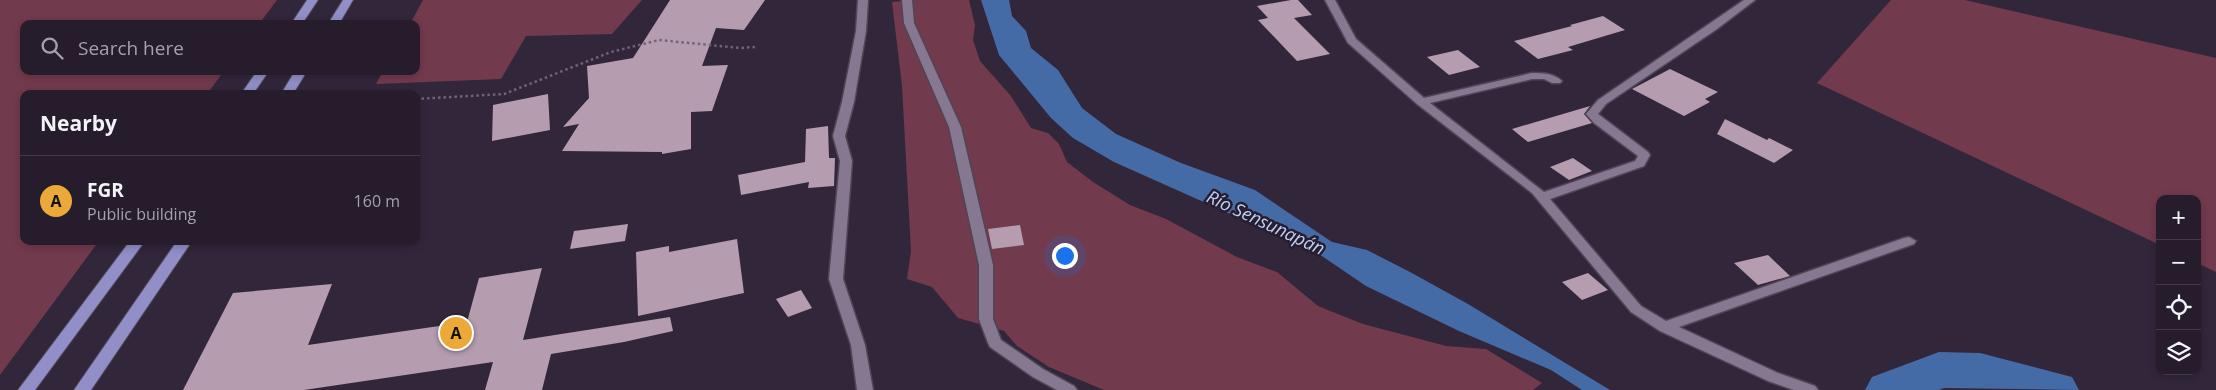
<!DOCTYPE html>
<html lang="en">
<head>
<meta charset="utf-8">
<style>
  body { margin:0; font-family:"Open Sans",sans-serif; background:#2e2534; color:#f1f3f6 }
  .controls { position:absolute; right:15px; bottom:15px; display:grid; overflow:hidden; border-radius:10px; box-shadow:0 2px 8px #0003 }
  .controls button { width:45px; height:45px; display:grid; place-items:center; padding:0; border:0; border-bottom:1px solid #423a48; background:#261c2c; color:#f1f3f6; font:25px sans-serif }
  .you { position:absolute; left:1064px; top:255px; width:18px; height:18px; margin:-12px; border:4px solid #fff; border-radius:50%; background:#1a73e8; box-shadow:0 0 0 8px #1a73e833 }
  .badge { display:grid; place-items:center; width:32px; height:32px; border-radius:50%; background:#eca93a; color:#111; font-size:16px; font-weight:700 }
  .pin { position:absolute; translate:-50% -50%; border:2px solid #fff; box-shadow:0 1px 5px #0006 }
  .list { margin:0; padding:0; list-style:none }
  h2 { display:flex; justify-content:space-between; align-items:center; height:65px; margin:0; padding:0 20px; font-size:21px }
  h2 small { font-size:16px; font-weight:400; color:#a4a1a9 }
  .list li { display:grid; grid-template-columns:32px 1fr auto; gap:15px; align-items:center; box-sizing:border-box; height:90px; padding:0 20px; border-top:1px solid #423a48 }
  .list b { display:block; font-size:19px; white-space:nowrap }
  .list p { margin:0; font-size:16px; white-space:nowrap; color:#a4a1a9 }
  .list em { font-size:16px; font-style:normal; color:#a4a1a9 }
  .icon { flex:none; width:28px; height:28px; fill:none; stroke:currentColor; stroke-width:2; stroke-linecap:round; stroke-linejoin:round }
  .map { position:relative; flex:none; width:2216px; height:390px; overflow:hidden }
  .search { position:absolute; background:#261c2c; box-shadow:0 2px 8px #0003; left:20px; top:20px; width:400px; height:55px; display:flex; align-items:center; gap:12px; box-sizing:border-box; padding:0 18px; border-radius:10px; color:#a4a1a9; font-size:19px }
  .panel { position:absolute; background:#261c2c; box-shadow:0 2px 8px #0003; left:20px; top:90px; width:400px; height:155px; border-radius:10px }
  .map>svg:first-child { display:block }
  .green { fill:#723a4d }
  .water { fill:#456ba6 }
  .lines { fill:none; stroke-linecap:round; stroke-linejoin:round }
  .river { fill:#456ba6; fill-rule:evenodd }
  .building { fill:#b59caf }
  .service-casing { stroke:#4f4556; stroke-width:3 }
  .minor-casing { stroke:#4f4556; stroke-width:3 }
  .trunk-casing { stroke:#4f4556; stroke-width:2 }
  .path { stroke:#6e6477; stroke-width:2.5; stroke-dasharray:2.5 3; stroke-linecap:butt }
  .service { fill:#857890; fill-rule:evenodd }
  .minor { fill:#857890; fill-rule:evenodd }
  .trunk { fill:#918ec8; fill-rule:evenodd }
  .labels { text-anchor:middle; dominant-baseline:central; stroke-width:5; stroke-linejoin:round; paint-order:stroke }
  .water-label { font-size:18px; font-style:italic; fill:#bcd2f4; stroke:#281d31 }
</style>
</head>
<body>
<div class="map">
<svg width="2216" height="390" viewBox="0 0 2216 390">
  <rect width="100%" height="100%" fill="#32263b"/>
  <g class="green">
    <path d="M 0,0 L 277,0 L 259,24 L 24,24 L 24,71 L 224,71 L 207,94 L 24,94 L 24,241 L 99,241 L 0,375 Z"/>
    <path d="M 423,0 L 642,0 L 612,34 L 526,36 L 501,79 L 376,84 L 383,71 L 416,71 L 416,24 L 410,24 Z"/>
    <path d="M 912,0 L 969,0 L 975,25 L 973,40 L 980,61 L 1011,96 L 1031,128 L 1048,133 L 1059,144 L 1067,162 L 1093,182 L 1130,205 L 1166,219 L 1237,257 L 1277,272 L 1318,306 L 1363,324 L 1446,346 L 1486,349 L 1542,383 L 1533,390 L 1104,390 L 1049,367 L 1017,346 L 1004,331 L 958,318 L 932,287 L 907,279 L 911,251 L 902,86 L 892,2 Z"/>
    <path d="M 1891,0 L 1965,0 L 2216,58 L 2216,272 L 2197,263 L 2197,199 L 2160,199 L 2160,245 L 1817,83 Z"/>
  </g>
  <path class="water" d="M 981,0 L 1009,0 L 1012,16 L 1026,31 L 1031,48 L 1058,70 L 1082,108 L 1116,134 L 1181,163 L 1255,190 L 1332,242 L 1367,250 L 1410,272 L 1468,304 L 1610,390 L 1582,390 L 1551,370 L 1459,331 L 1366,286 L 1316,252 L 1114,162 L 1073,138 L 1051,118 L 999,55 Z"/>
  <g class="lines">
    <path class="river" d="M 1939,352 L 1980,353 L 2072,377 L 2079,390 L 1944,388 L 1939,390 L 1865,390 L 1872,377 Z"/>
  </g>
  <g class="building">
    <path d="M 670,0 L 765,0 L 744,30 L 716,28 L 702,66 L 728,65 L 712,111 L 691,112 L 691,149 L 662,154 L 662,152 L 562,151 L 579,124 L 563,127 L 589,98 L 587,66 L 633,58 Z"/>
    <path d="M 1291,0 L 1298,0 L 1312,15 L 1294,18 L 1330,54 L 1297,61 L 1258,20 L 1268,18 L 1257,6 Z"/>
    <path d="M 1603,16 L 1625,30 L 1568,47 L 1573,50 L 1538,59 L 1514,41 L 1572,26 L 1570,25 Z"/>
    <path d="M 1458,50 L 1480,67 L 1449,75 L 1427,57 Z"/>
    <path d="M 1670,69 L 1718,92 L 1705,99 L 1710,102 L 1684,116 L 1632,89 Z"/>
    <path d="M 548,94 L 550,130 L 492,141 L 493,105 Z"/>
    <path d="M 1590,106 L 1584,114 L 1592,123 L 1528,142 L 1512,129 Z"/>
    <path d="M 1725,119 L 1767,140 L 1769,138 L 1793,150 L 1774,163 L 1717,134 Z"/>
    <path d="M 828,126 L 829,158 L 835,158 L 834,186 L 808,188 L 809,182 L 741,195 L 738,175 L 805,162 L 806,129 Z"/>
    <path d="M 1573,158 L 1592,171 L 1569,180 L 1550,167 Z"/>
    <path d="M 628,224 L 625,241 L 570,249 L 574,231 Z"/>
    <path d="M 1020,225 L 1024,245 L 992,249 L 988,229 Z"/>
    <path d="M 737,239 L 744,293 L 638,316 L 636,252 L 669,246 L 669,252 Z"/>
    <path d="M 1768,255 L 1790,276 L 1758,285 L 1734,263 Z"/>
    <path d="M 542,268 L 523,340 L 670,317 L 673,331 L 624,342 L 551,354 L 542,390 L 485,390 L 493,362 L 304,390 L 183,390 L 233,293 L 332,284 L 308,345 L 467,322 L 479,278 Z"/>
    <path d="M 1588,273 L 1608,290 L 1582,300 L 1562,282 Z"/>
    <path d="M 801,290 L 812,308 L 788,317 L 776,299 Z"/>
  </g>
  <g class="lines">
    <defs>
      <g id="service">
        <path d="M 858,0 L 868,0 L 866,31 L 854,102 L 845,136 L 852,161 L 843,279 L 865,345 L 873,390 L 857,390 L 851,345 L 829,279 L 840,161 L 833,136 L 842,102 L 856,31 Z"/>
        <path d="M 902,0 L 912,0 L 914,23 L 961,127 L 993,265 L 993,319 L 1001,340 L 1043,369 L 1074,386 L 1077,390 L 1057,390 L 1033,377 L 990,347 L 988,343 L 979,319 L 979,265 L 949,127 L 904,23 Z"/>
      </g>
      <path id="minor" d="M 1325,0 L 1335,0 L 1356,39 L 1424,98 L 1532,73 C 1543,73 1553,73 1562,81 L 1560,83 L 1552,83 L 1544,79 L 1532,79 L 1430,103 L 1544,192 L 1635,161 L 1638,156 L 1594,123 L 1586,114 L 1598,100 L 1744,0 L 1755,0 L 1717,29 L 1606,104 L 1598,114 L 1648,152 L 1650,155 L 1644,166 L 1550,199 L 1641,306 L 1666,321 L 1904,238 L 1909,237 L 1916,241 L 1914,244 L 1679,327 L 1778,373 L 1815,386 L 1818,390 L 1794,390 L 1768,381 L 1660,331 L 1631,312 L 1532,193 L 1417,104 L 1348,43 Z"/>
      <g id="trunk">
        <path d="M 307,0 L 318,0 L 302,24 L 291,24 Z"/>
        <path d="M 343,0 L 353,0 L 339,24 L 328,24 Z"/>
        <path d="M 257,71 L 269,71 L 253,94 L 241,94 Z"/>
        <path d="M 295,71 L 307,71 L 293,94 L 281,94 Z"/>
        <path d="M 130,241 L 145,241 L 35,390 L 18,390 Z"/>
        <path d="M 177,241 L 192,241 L 91,390 L 74,390 Z"/>
      </g>
    </defs>
    <use href="#service" class="service-casing"/>
    <use href="#minor" class="minor-casing"/>
    <use href="#trunk" class="trunk-casing"/>
    <path class="path" d="M 416,99 L 504,94 L 611,52 L 659,40 L 740,48 L 755,47"/>
    <use href="#service" class="service"/>
    <use href="#minor" class="minor"/>
    <use href="#trunk" class="trunk"/>
  </g>
  <g class="labels">
    <g class="water-label">
      <text transform="translate(1266 222) rotate(25)">Río Sensunapán</text>
    </g>
  </g>
</svg>
<div class="controls">
<button>+</button>
<button>−</button>
<button><svg class="icon" aria-label="locate" viewBox="0 0 24 24"><circle cx="12" cy="12" r="6"/><path d="M12 2v4M12 18v4M2 12h4M18 12h4"/></svg></button>
<button><svg class="icon" aria-label="layers" viewBox="0 0 24 24"><path d="M12 4l9 5-9 5-9-5zM3 14l9 5 9-5"/></svg></button>
</div>
<div class="you"></div>
<div class="pin badge" style="left:456px;top:333px">A</div>
<div class="search"><svg class="icon" aria-label="search" viewBox="0 0 24 24"><circle cx="10" cy="10" r="6"/><path d="M15 15l6 6"/></svg>Search here</div>
<section class="panel">
<h2>Nearby<small></small></h2>
<ul class="list">
<li><span class="badge">A</span><div><b>FGR</b><p>Public building</p></div><em>160 m</em></li>
</ul>
</section>
</div>
</body>
</html>
